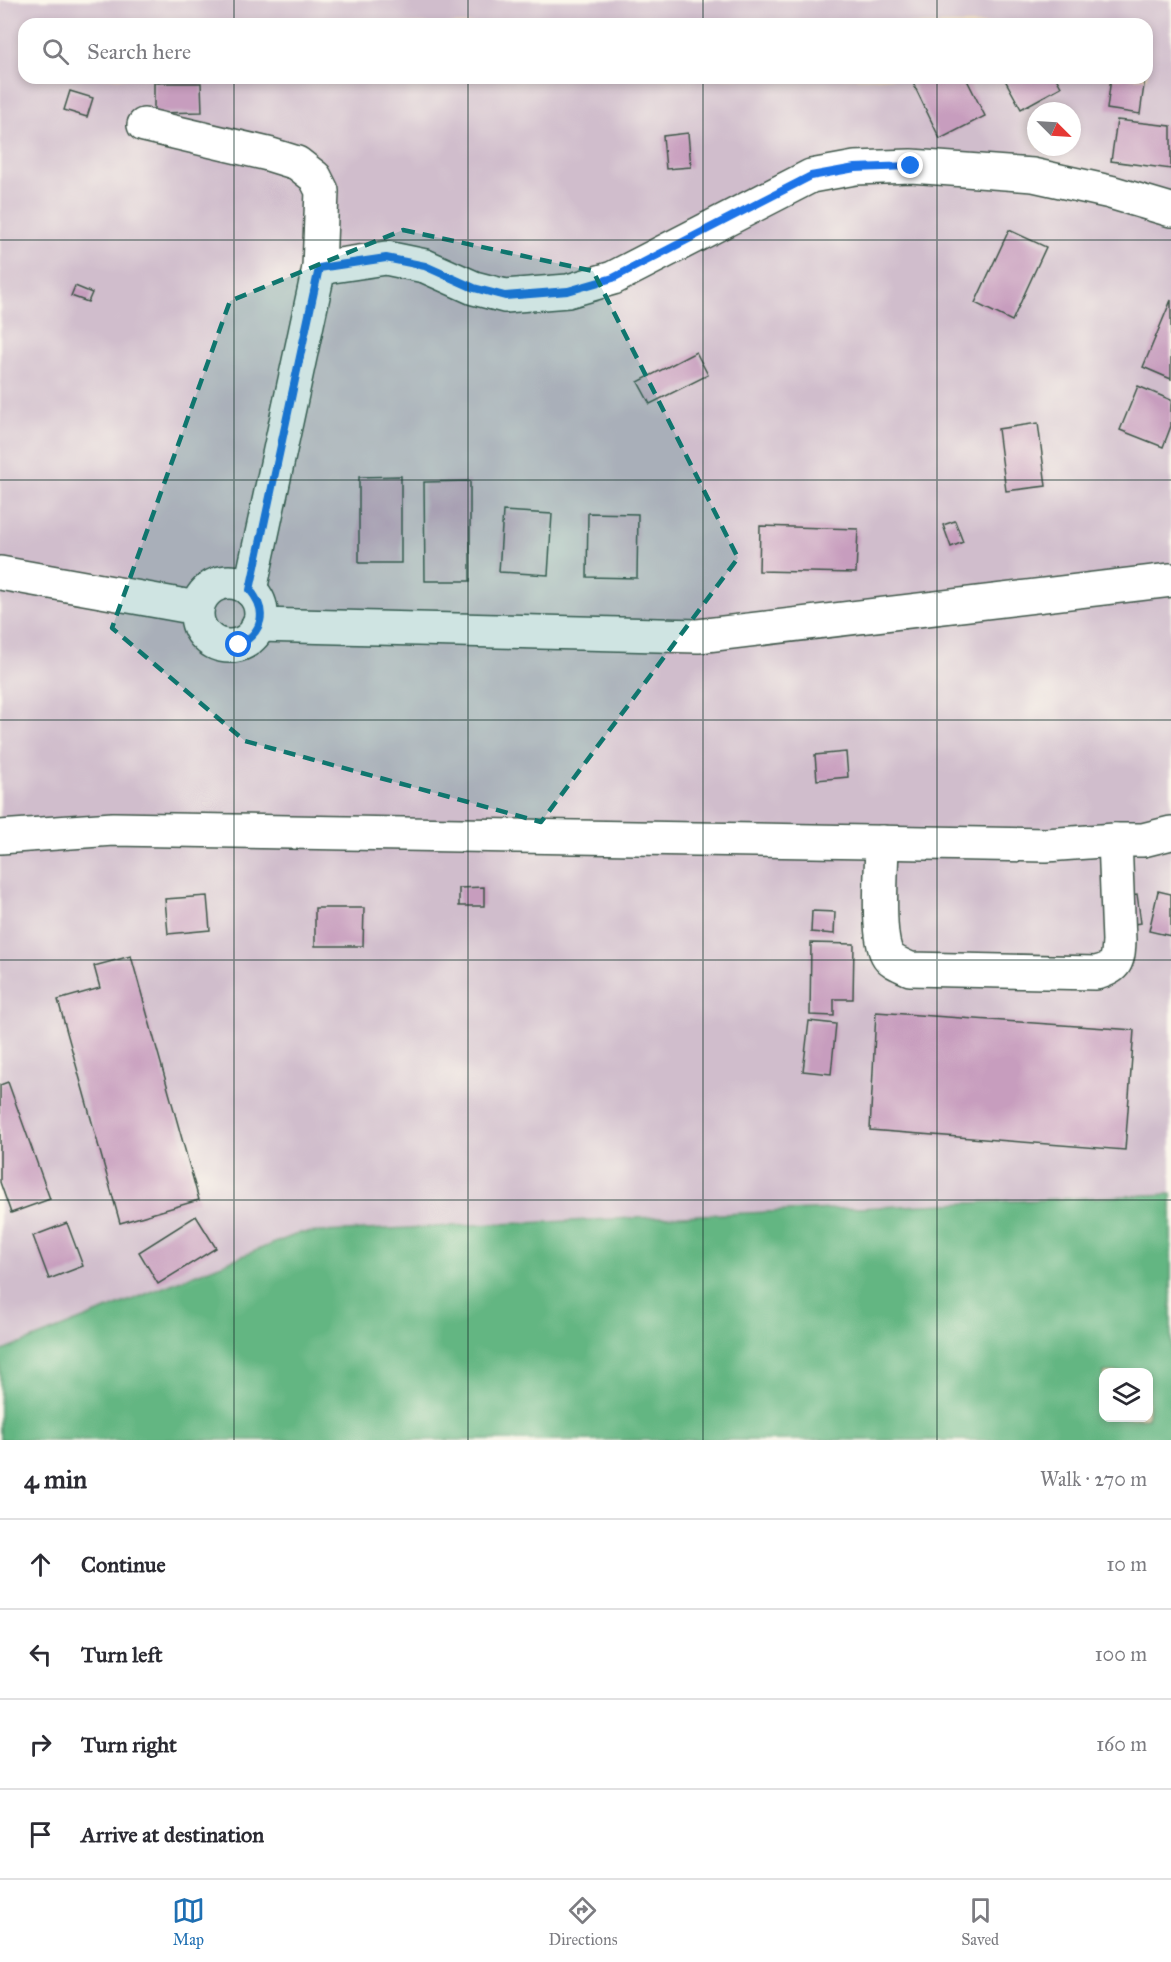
<!DOCTYPE html>
<html lang="en">
<head>
<meta charset="utf-8">
<style>
  body { margin:0; font-family:"IM FELL Great Primer",serif; background:#f7f7f7; color:#2b2b33 }
  .controls { position:absolute; right:18px; bottom:18px; display:grid; overflow:hidden; border-radius:12px; box-shadow:0 3px 9px #0003 }
  .controls button { width:54px; height:54px; display:grid; place-items:center; padding:0; border:0; border-bottom:2px solid #e1e1e2; background:#fff; color:#2b2b33; font:30px sans-serif }
  .compass { position:absolute; left:1027px; top:102px; width:54px; height:54px; border-radius:50%; background:#fff; box-shadow:0 3px 9px #0003; rotate:114deg }
  .stop { position:absolute; width:18px; height:18px; margin:-14px; border:4px solid #1a73e8; border-radius:50%; background:#fff }
  .stop.end { background:#1a73e8; border-color:#fff; box-shadow:0 2px 6px #0008 }
  .list { margin:0; padding:0; list-style:none }
  h2 { display:flex; justify-content:space-between; align-items:center; height:78px; margin:0; padding:0 24px; font-size:26px }
  h2 small { font-size:20px; font-weight:400; color:#7c7c81 }
  .list li { display:grid; grid-template-columns:39px 1fr auto; gap:18px; align-items:center; box-sizing:border-box; height:90px; padding:0 24px; border-top:2px solid #e1e1e2 }
  .list b { display:block; font-size:22px; white-space:nowrap }
  .list em { font-size:20px; font-style:normal; color:#7c7c81 }
  .icon { flex:none; width:33px; height:33px; fill:none; stroke:currentColor; stroke-width:2; stroke-linecap:round; stroke-linejoin:round }
  .map { position:relative; flex:none; width:1171px; height:1440px; overflow:hidden }
  .search { position:absolute; background:#fff; box-shadow:0 3px 9px #0003; left:18px; right:18px; top:18px; height:66px; display:flex; align-items:center; gap:15px; box-sizing:border-box; padding:0 21px; border-radius:18px; color:#7c7c81; font-size:22px }
  .sheet { height:438px; background:#fff }
  nav { display:flex; justify-content:space-around; align-items:center; box-sizing:border-box; height:84px; border-top:2px solid #e1e1e2; background:#fff; font-size:16px; color:#7c7c81 }
  nav a { display:grid; justify-items:center; gap:3px }
  nav .on { color:#1f6fb2 }
  .map>svg:first-child { display:block }
  .industrial { fill:#d0bdcc; fill-rule:evenodd }
  .forest { fill:#63b682; stroke:#417a5b; stroke-width:1.5; fill-rule:evenodd }
  .building { fill:#c79dbe }
  .lines { fill:none; stroke-linecap:round; stroke-linejoin:round }
  .minor-casing { stroke:#3e5548; stroke-width:36 }
  .minor { stroke:#fff; stroke-width:33 }
  .route { stroke:#1a73e8; stroke-width:8 }
  .marked { fill:#0f766e; fill-opacity:0.2; stroke:#0f766e; stroke-width:4.5; stroke-dasharray:12 8; stroke-linejoin:round }
  .grid { fill:none; stroke:#1f3d34; stroke-width:1.5; stroke-opacity:0.55 }
</style>
</head>
<body>
<div class="map">
<svg width="1171" height="1440" viewBox="0 0 1171 1440">
  <rect width="100%" height="100%" fill="#fbf7ec"/>
  <filter id="ink" filterUnits="userSpaceOnUse"><feTurbulence type="fractalNoise" baseFrequency=".0167" numOctaves="2"/><feDisplacementMap in="SourceGraphic" scale="12" xChannelSelector="R" yChannelSelector="G"/><feConvolveMatrix kernelMatrix="1 2 1 2 8 2 1 2 1" color-interpolation-filters="sRGB"/></filter>
  <filter id="wash" filterUnits="userSpaceOnUse"><feTurbulence type="fractalNoise" baseFrequency=".008" numOctaves="4" result="noise"/><feDisplacementMap in="SourceGraphic" scale="24" xChannelSelector="R" yChannelSelector="G"/><feGaussianBlur stdDeviation="1.35" result="paint"/><feColorMatrix in="noise" values="0 0 0 0 0 0 0 0 0 0 0 0 0 0 0 0 0 1.4 0 .05"/><feComposite in="paint" operator="in"/></filter>
  <g filter="url(#wash)">
    <rect width="100%" height="100%" fill="#f1dbba"/>
    <path class="industrial" d="M 0,0 L 1171,0 L 1171,1194 L 300,1233 L 0,1352 ZM 24,24 L 1147,24 L 1147,78 L 24,78 ZM 1036,111 L 1072,111 L 1072,147 L 1036,147 Z"/>
    <path class="forest" d="M 1171,1194 L 1171,1440 L 0,1440 L 0,1352 L 300,1233 ZM 1104,1372 L 1148,1372 L 1148,1418 L 1104,1418 Z"/>
    <g id="blocks">
      <g class="building">
        <path d="M 923,78 L 966,78 L 985,116 L 940,139 L 913,83 Z"/>
        <path d="M 1004,78 L 1056,78 L 1061,87 L 1021,109 Z"/>
        <path d="M 1111,78 L 1145,78 L 1140,114 L 1107,109 Z"/>
        <path d="M 154,83 L 201,83 L 202,112 L 154,113 Z"/>
        <path d="M 70,91 L 93,98 L 87,117 L 64,110 Z"/>
        <path d="M 1117,120 L 1171,126 L 1171,169 L 1111,161 Z"/>
        <path d="M 688,133 L 691,167 L 666,169 L 663,136 Z"/>
        <path d="M 1009,230 L 1046,247 L 1012,321 L 975,303 Z"/>
        <path d="M 75,286 L 92,293 L 88,302 L 71,296 Z"/>
        <path d="M 1171,300 L 1171,379 L 1143,367 Z"/>
        <path d="M 696,352 L 708,375 L 650,404 L 638,382 Z"/>
        <path d="M 1138,386 L 1171,400 L 1171,426 L 1163,447 L 1120,430 Z"/>
        <path d="M 1038,423 L 1046,486 L 1006,491 L 998,429 Z"/>
        <path d="M 401,476 L 401,563 L 359,563 L 359,477 Z"/>
        <path d="M 470,481 L 470,581 L 425,581 L 424,482 Z"/>
        <path d="M 503,511 L 552,514 L 548,575 L 499,572 Z"/>
        <path d="M 588,513 L 638,514 L 637,578 L 587,577 Z"/>
        <path d="M 955,521 L 963,542 L 951,547 L 943,525 Z"/>
        <path d="M 760,526 L 858,529 L 856,573 L 759,571 Z"/>
        <path d="M 846,752 L 848,777 L 817,780 L 815,755 Z"/>
        <path d="M 484,887 L 484,906 L 459,906 L 459,888 Z"/>
        <path d="M 1158,891 L 1171,894 L 1171,936 L 1149,931 Z"/>
        <path d="M 1137,894 L 1141,923 L 1125,925 L 1121,896 Z"/>
        <path d="M 207,896 L 210,930 L 168,934 L 165,899 Z"/>
        <path d="M 315,908 L 364,908 L 363,946 L 315,946 Z"/>
        <path d="M 812,911 L 835,912 L 834,934 L 811,932 Z"/>
        <path d="M 811,943 L 854,944 L 853,999 L 834,999 L 834,1016 L 810,1015 Z"/>
        <path d="M 131,956 L 199,1200 L 120,1223 L 58,1000 L 100,988 L 94,966 Z"/>
        <path d="M 876,1012 L 1134,1030 L 1125,1150 L 870,1130 Z"/>
        <path d="M 809,1021 L 836,1024 L 831,1074 L 803,1071 Z"/>
        <path d="M 8,1082 L 50,1199 L 11,1213 L 0,1182 L 0,1085 Z"/>
        <path d="M 196,1216 L 216,1248 L 158,1284 L 139,1252 Z"/>
        <path d="M 67,1223 L 83,1266 L 49,1279 L 33,1236 Z"/>
      </g>
    </g>
  </g>
  <g filter="url(#ink)">
    <use href="#blocks" fill-opacity="0" stroke="#3e5548" stroke-width="1.5"/>
    <g class="lines">
      <defs>
        <g id="minor">
          <path d="M 144,125 L 268,154 L 297,163 L 315,177 L 322,191 L 319,268 L 250,590"/>
          <path d="M 319,268 L 386,258 L 425,266 L 474,288 L 505,296 L 568,291 L 613,278 L 811,176 L 855,168 L 911,166 L 1033,175 L 1110,192 L 1171,210"/>
          <path d="M 0,573 L 197,608"/>
          <circle cx="229" cy="614" r="32"/>
          <path d="M 258,625 L 698,636 L 1171,580"/>
          <path d="M 0,837 L 113,829 L 1046,845 L 1115,840 L 1143,840 L 1171,833"/>
          <path d="M 882,842 C 882,868 876,933 887,954 C 891,962 902,965 910,969 L 1096,973 C 1117,968 1118,961 1119,941 L 1115,840"/>
        </g>
      </defs>
      <use href="#minor" class="minor-casing"/>
      <use href="#minor" class="minor"/>
    </g>
  </g>
  <g class="lines" filter="url(#ink)">
    <path class="route" d="M 239,645 C 263,632 268,611 250,590 L 319,268 L 386,258 L 425,266 L 474,288 L 505,296 L 568,291 L 613,278 L 811,176 L 855,168 L 911,166"/>
  </g>
  <path class="marked" d="M 403,230 L 593,271 L 738,558 L 541,822 L 245,741 L 112,628 L 230,301 Z"/>
  <path class="grid" d="M 234,0 L 234,24M 468,0 L 468,24M 703,0 L 703,24M 937,0 L 937,24M 234,78 L 234,1440M 468,78 L 468,1440M 703,78 L 703,1440M 937,78 L 937,1440M 0,240 L 1171,240M 0,480 L 1171,480M 0,720 L 1171,720M 0,960 L 1171,960M 0,1200 L 1171,1200"/>
</svg>
<div class="controls">
<button><svg class="icon" aria-label="layers" viewBox="0 0 24 24"><path d="M12 4l9 5-9 5-9-5zM3 14l9 5 9-5"/></svg></button>
</div>
<svg class="compass" viewBox="-18 -18 36 36"><path d="M0-13l5 13h-10z" fill="#e53935"/><path d="M0 13l5-13h-10z" fill="#7c7c81"/></svg>
<div class="stop" style="left:239px;top:645px"></div>
<div class="stop end" style="left:911px;top:166px"></div>
<div class="search"><svg class="icon" aria-label="search" viewBox="0 0 24 24"><circle cx="10" cy="10" r="6"/><path d="M15 15l6 6"/></svg>Search here</div>
</div>
<section class="sheet">
<h2>4 min<small>Walk · 270 m</small></h2>
<ul class="list">
<li><svg class="icon" aria-label="ahead" viewBox="0 0 24 24"><path d="M12 20V5M6 11l6-6 6 6"/></svg><div><b>Continue</b></div><em>10 m</em></li>
<li><svg class="icon" aria-label="left" viewBox="0 0 24 24"><path d="M17 20v-9H6M10 6l-5 5 5 5"/></svg><div><b>Turn left</b></div><em>100 m</em></li>
<li><svg class="icon" aria-label="right" viewBox="0 0 24 24"><path d="M7 20v-9h11M14 6l5 5-5 5"/></svg><div><b>Turn right</b></div><em>160 m</em></li>
<li><svg class="icon" aria-label="arrive" viewBox="0 0 24 24"><path d="M6 21V4h12l-3 4 3 4H6"/></svg><div><b>Arrive at destination</b></div></li>
</ul>
</section>
<nav>
<a class="on"><svg class="icon" aria-label="map" viewBox="0 0 24 24"><path d="M3 6l6-2 6 2 6-2v14l-6 2-6-2-6 2zM9 4v14M15 6v14"/></svg>Map</a>
<a><svg class="icon" aria-label="directions" viewBox="0 0 24 24"><path d="M12 3l9 9-9 9-9-9zM9 14v-3h6M13 9l2 2-2 2"/></svg>Directions</a>
<a><svg class="icon" aria-label="saved" viewBox="0 0 24 24"><path d="M7 4h10v16l-5-4-5 4z"/></svg>Saved</a>
</nav>
</body>
</html>
